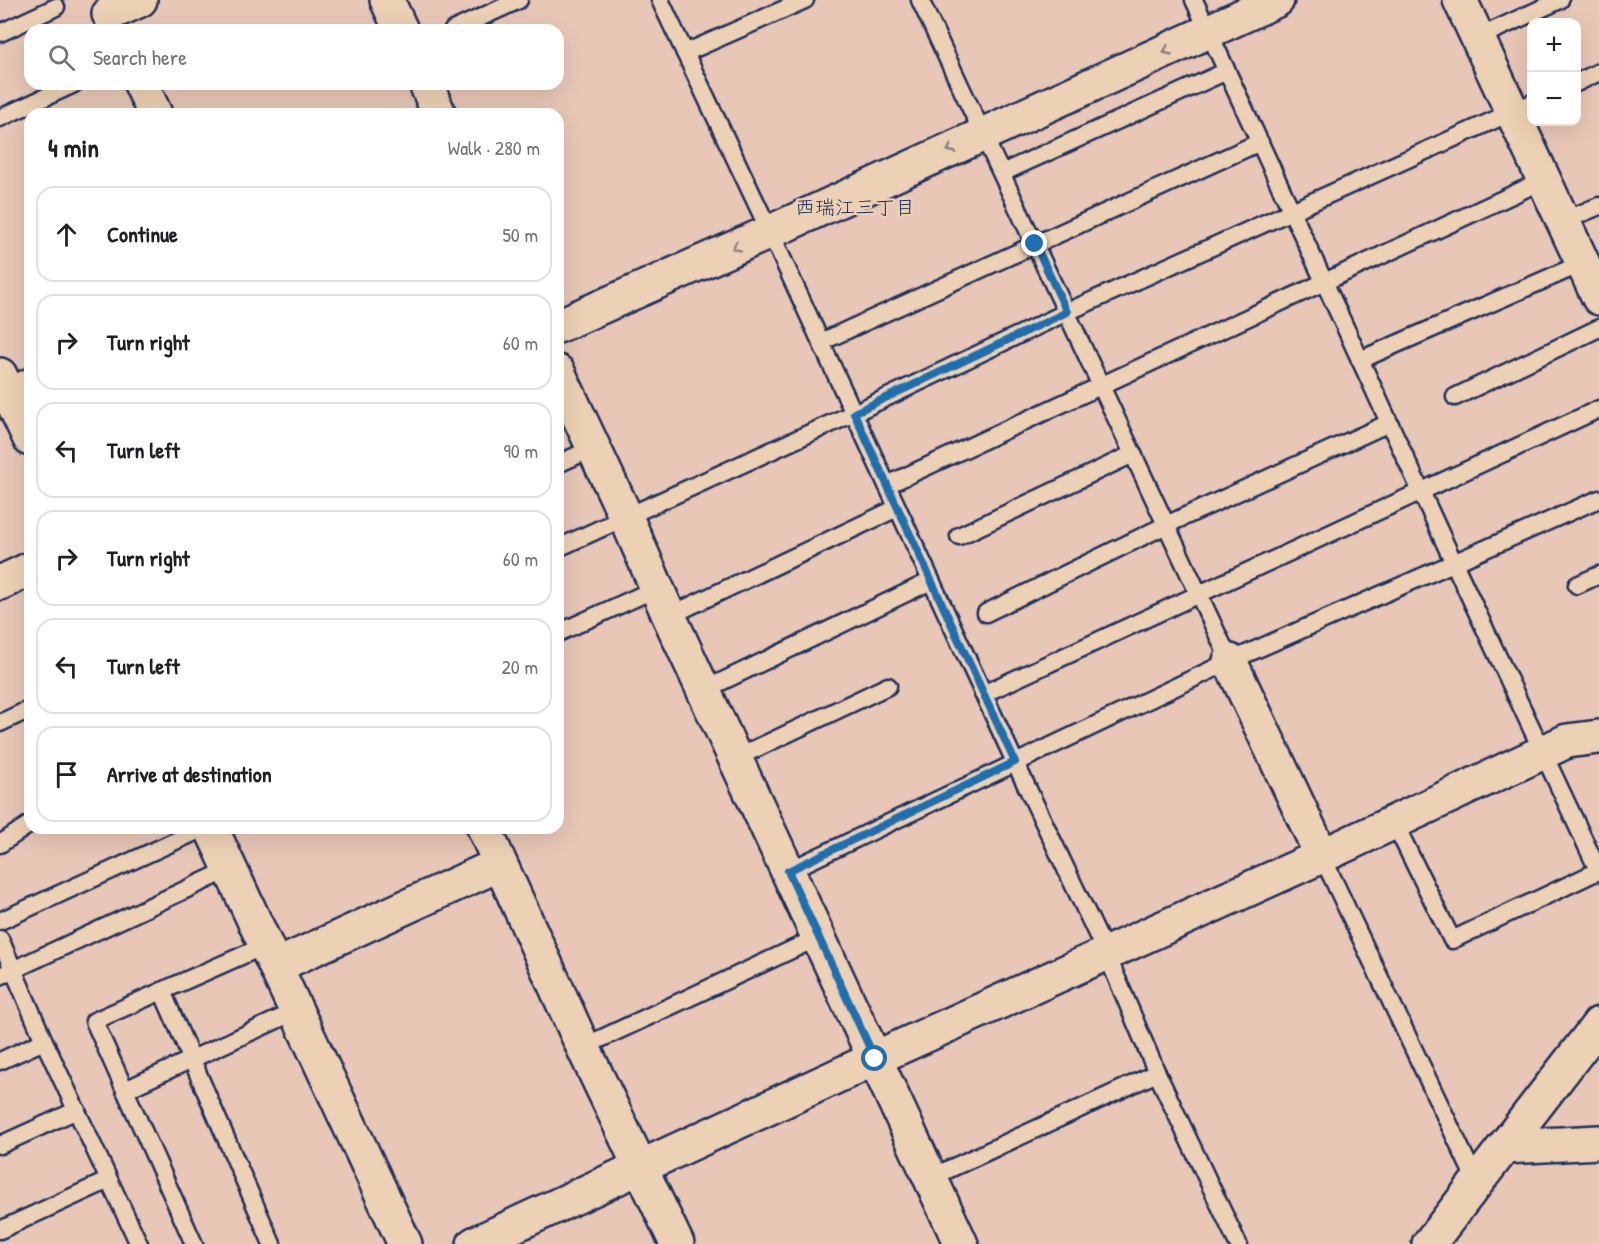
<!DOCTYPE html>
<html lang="en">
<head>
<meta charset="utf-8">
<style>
  body { margin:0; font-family:"Patrick Hand","Klee One",sans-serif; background:#f6f6f6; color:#202124 }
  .controls { position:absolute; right:18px; top:18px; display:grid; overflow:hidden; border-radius:12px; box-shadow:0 6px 24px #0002 }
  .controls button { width:54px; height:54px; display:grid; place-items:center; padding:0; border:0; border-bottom:2px solid #e0e0e0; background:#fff; color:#202124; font:30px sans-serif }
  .stop { position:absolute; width:18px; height:18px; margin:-14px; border:4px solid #1f6fb2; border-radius:50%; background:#fff }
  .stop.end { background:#1f6fb2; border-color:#fff; box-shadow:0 2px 6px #0008 }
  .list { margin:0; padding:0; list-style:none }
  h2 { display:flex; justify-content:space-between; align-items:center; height:78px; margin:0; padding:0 24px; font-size:26px }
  h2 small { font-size:20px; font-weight:400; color:#757577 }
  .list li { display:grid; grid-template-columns:39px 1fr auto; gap:18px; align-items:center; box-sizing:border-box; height:96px; margin:0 12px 12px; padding:0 12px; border:2px solid #e0e0e0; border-radius:18px }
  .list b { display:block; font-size:22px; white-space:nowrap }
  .list em { font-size:20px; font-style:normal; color:#757577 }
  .icon { flex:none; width:33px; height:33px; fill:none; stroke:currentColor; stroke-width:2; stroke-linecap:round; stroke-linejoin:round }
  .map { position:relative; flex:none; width:1599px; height:1244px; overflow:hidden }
  .search { position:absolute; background:#fff; box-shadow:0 6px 24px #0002; left:24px; top:24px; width:540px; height:66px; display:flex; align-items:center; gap:15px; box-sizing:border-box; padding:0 21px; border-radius:18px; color:#757577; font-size:22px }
  .panel { position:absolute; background:#fff; box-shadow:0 6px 24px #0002; left:24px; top:108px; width:540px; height:726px; border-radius:18px }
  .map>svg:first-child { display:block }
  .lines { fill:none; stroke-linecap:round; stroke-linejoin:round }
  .lane-casing { stroke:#1b2f5e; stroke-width:21 }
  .street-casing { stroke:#1b2f5e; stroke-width:38 }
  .secondary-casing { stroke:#1b2f5e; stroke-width:38 }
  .lane { stroke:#edd1b4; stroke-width:16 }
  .street { stroke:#edd1b4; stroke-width:33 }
  .secondary { stroke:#edd1b4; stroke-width:33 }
  .oneway { stroke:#848089 }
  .route { stroke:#1f6fb2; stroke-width:8 }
  .labels { text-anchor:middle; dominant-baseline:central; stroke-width:4.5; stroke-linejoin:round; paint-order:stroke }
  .neighbourhood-label { font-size:20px; fill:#1b2f5e; stroke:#edd1b4 }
</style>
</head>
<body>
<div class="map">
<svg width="1599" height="1244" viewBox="0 0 1599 1244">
  <rect width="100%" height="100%" fill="#e8c7b6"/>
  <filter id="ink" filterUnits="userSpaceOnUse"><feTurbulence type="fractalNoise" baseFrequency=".0167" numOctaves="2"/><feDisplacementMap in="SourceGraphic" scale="12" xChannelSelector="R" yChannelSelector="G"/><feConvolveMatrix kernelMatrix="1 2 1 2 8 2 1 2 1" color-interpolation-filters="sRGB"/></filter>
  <g filter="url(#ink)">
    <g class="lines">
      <defs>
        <g id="lane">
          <path d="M 660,0 L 770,232 L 1015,762 L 1107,955 L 1157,1073 L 1238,1244"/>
          <path d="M 920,0 L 1230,661"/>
          <path d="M 1194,0 L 1454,563 L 1599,872"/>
          <path d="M 453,30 L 519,0"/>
          <path d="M 0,33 L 56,7"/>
          <path d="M 1477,38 L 1560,0"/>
          <path d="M 685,53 L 805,0"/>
          <path d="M 1576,83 L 1599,72"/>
          <path d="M 0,118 L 74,84"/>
          <path d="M 1002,173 L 1227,71"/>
          <path d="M 1563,221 L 1599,206"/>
          <path d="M 821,342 L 1260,142"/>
          <path d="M 1360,360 L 1583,263"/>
          <path d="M 6,387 L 30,376"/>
          <path d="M 1455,397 L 1599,328"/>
          <path d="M 558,464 L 593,448"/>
          <path d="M 887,485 L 1544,180"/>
          <path d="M 959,536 L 1133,454"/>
          <path d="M 558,548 L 854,413 L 1067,312 L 1532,103"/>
          <path d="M 1577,585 L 1599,575"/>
          <path d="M 986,613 L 1166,525 L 1389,423"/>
          <path d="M 669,616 L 897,508"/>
          <path d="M 558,633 L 657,588"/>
          <path d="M 704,690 L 931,581"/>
          <path d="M 983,694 L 1599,409"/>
          <path d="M 0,723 L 30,709"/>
          <path d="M 736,758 L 888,686"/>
          <path d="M 1394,822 L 1452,940 L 1598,871"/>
          <path d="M 0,844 L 30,824"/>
          <path d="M 1322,856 L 1477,1183"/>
          <path d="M 788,871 L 1230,661 L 1599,499"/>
          <path d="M 0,921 L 204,828"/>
          <path d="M 0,939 L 44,1041 L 139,1244"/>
          <path d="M 0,976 L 230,869"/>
          <path d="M 162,991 L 272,1244"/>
          <path d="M 583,1047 L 819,937"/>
          <path d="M 0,1061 L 44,1041"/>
          <path d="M 125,1090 L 296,1011"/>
          <path d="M 0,1145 L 77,1110"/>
          <path d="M 930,1178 L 1157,1073"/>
          <path d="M 0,1230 L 109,1180"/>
          <path d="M 194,1244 L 94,1021 L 266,945"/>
        </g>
        <g id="street">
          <path d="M 1460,0 L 1599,298"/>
          <path d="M 109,14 L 140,0"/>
          <path d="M 141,84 L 155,114"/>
          <path d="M 558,326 L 770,232 L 1277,0"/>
          <path d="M 0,375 L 30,439"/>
          <path d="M 0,583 L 30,569"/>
          <path d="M 1230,661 L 1322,856"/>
          <path d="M 211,828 L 405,1244"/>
          <path d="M 484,828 L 583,1047 L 677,1244"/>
          <path d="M 276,966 L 500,864"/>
          <path d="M 1505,1147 L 1599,1142"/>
          <path d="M 474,1244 L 889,1052 L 1322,856 L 1567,741 L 1599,737"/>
        </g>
        <g id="secondary">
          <path d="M 387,0 L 401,30"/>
          <path d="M 426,84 L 439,114"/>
          <path d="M 558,372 L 626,517 L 669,616 L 961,1244"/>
          <path d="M 1429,1244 L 1599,1024"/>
        </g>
      </defs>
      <use href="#lane" class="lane-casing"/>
      <use href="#street" class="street-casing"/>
      <use href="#secondary" class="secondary-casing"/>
      <use href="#lane" class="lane"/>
      <use href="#street" class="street"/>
      <use href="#secondary" class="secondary"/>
    </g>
    <defs><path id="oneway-chevron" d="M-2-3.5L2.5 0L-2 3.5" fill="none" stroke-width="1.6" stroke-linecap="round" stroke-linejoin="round" transform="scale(1.5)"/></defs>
    <g class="oneway">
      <use href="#oneway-chevron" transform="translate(1167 51) rotate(155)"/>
      <use href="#oneway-chevron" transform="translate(951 149) rotate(155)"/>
      <use href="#oneway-chevron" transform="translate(736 247) rotate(156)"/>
    </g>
  </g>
  <g class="lines" filter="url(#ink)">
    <path class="route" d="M 875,1059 L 788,871 L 1015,762 L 854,413 L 1067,312 L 1035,244"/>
  </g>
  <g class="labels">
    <g class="neighbourhood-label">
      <text x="855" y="206">西瑞江三丁目</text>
    </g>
  </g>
</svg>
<div class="controls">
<button>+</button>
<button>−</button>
</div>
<div class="stop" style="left:875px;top:1059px"></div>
<div class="stop end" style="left:1035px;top:244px"></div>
<div class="search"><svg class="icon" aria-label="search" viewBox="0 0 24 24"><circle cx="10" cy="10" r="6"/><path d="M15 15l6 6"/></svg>Search here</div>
<section class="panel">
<h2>4 min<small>Walk · 280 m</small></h2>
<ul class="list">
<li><svg class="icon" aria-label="ahead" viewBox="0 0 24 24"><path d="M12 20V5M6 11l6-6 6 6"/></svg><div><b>Continue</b></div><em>50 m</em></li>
<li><svg class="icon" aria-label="right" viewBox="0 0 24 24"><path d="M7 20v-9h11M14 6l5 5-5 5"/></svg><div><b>Turn right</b></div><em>60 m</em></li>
<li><svg class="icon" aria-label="left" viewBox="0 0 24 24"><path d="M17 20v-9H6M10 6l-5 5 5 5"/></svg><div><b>Turn left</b></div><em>90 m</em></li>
<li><svg class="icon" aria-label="right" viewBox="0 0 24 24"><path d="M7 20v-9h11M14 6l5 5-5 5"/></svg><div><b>Turn right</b></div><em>60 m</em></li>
<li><svg class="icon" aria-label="left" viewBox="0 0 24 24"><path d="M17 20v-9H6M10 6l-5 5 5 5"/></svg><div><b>Turn left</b></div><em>20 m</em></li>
<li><svg class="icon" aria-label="arrive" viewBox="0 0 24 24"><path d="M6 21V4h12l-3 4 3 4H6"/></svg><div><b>Arrive at destination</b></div></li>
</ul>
</section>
</div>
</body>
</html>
